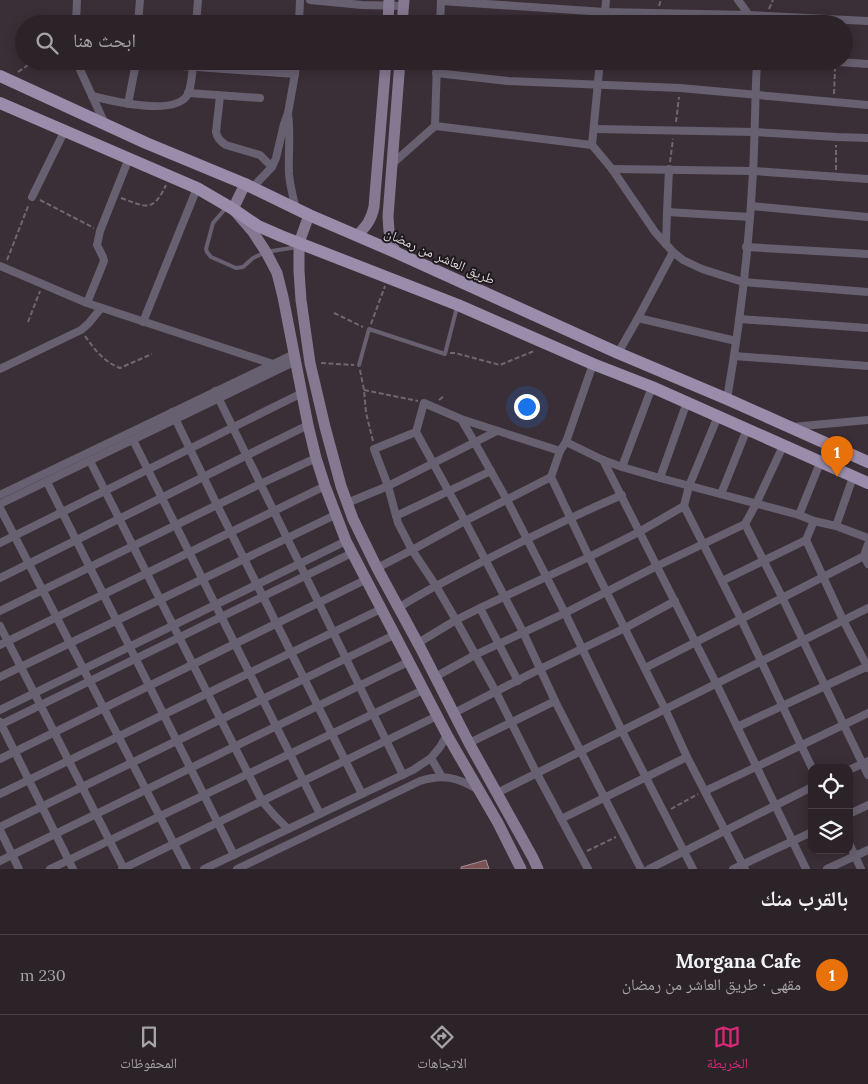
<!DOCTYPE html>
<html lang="ar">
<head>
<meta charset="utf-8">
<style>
  body { margin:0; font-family:Lora,"Noto Naskh Arabic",serif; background:#342b31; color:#f1f3f6; direction:rtl }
  .controls { position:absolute; right:15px; bottom:15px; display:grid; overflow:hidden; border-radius:10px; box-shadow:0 2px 12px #0003 }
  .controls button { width:45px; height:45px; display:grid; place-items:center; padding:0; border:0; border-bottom:1px solid #484046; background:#2c2329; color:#f1f3f6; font:25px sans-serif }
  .you { position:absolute; left:526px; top:406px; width:18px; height:18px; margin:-12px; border:4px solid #fff; border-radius:50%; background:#1a73e8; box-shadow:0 0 0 8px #1a73e833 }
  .badge { display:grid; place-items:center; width:32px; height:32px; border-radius:50%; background:#db2777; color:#fff; font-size:16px; font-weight:700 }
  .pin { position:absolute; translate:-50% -41px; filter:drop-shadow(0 1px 2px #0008) }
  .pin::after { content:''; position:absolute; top:26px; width:18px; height:15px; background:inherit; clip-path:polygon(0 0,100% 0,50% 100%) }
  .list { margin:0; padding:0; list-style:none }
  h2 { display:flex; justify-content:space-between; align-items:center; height:65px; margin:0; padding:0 20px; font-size:21px }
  h2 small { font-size:16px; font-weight:400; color:#a6a4a8 }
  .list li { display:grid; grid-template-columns:32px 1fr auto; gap:15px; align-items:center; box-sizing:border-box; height:80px; padding:0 20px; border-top:1px solid #484046 }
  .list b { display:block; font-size:19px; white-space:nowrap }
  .list p { margin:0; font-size:16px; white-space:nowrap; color:#a6a4a8 }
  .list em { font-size:16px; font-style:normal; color:#a6a4a8 }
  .icon { flex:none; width:28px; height:28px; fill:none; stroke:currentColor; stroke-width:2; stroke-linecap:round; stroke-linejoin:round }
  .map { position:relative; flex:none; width:868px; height:869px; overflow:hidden; direction:ltr }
  .search { position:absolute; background:#2c2329; box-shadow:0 2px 12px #0003; left:15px; right:15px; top:15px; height:55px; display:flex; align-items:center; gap:12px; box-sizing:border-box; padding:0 18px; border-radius:28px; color:#a6a4a8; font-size:19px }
  .sheet { height:145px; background:#2c2329 }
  nav { display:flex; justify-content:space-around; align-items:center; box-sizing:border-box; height:70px; border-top:1px solid #484046; background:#2c2329; font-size:14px; color:#a6a4a8 }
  nav a { display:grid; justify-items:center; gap:2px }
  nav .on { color:#db2777 }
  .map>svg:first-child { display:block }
  .building { fill:#7d5257; stroke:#a29092 }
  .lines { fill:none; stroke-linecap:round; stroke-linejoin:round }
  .path { stroke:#70666d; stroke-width:2; stroke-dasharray:5 2.5; stroke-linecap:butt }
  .lane { stroke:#676070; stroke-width:4 }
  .street { stroke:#676070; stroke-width:8 }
  .secondary { stroke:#847991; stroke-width:11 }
  .primary { stroke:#9a8cab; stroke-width:12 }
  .labels { text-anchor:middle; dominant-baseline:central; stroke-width:4; stroke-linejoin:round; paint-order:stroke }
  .street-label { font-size:14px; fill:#dfd8dc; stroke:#1e191d }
</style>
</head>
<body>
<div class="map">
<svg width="868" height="869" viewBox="0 0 868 869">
  <rect width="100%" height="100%" fill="#3b2f37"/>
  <path class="building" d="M 486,860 L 489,869 L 461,869 L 461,867 Z"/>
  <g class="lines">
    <g class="path">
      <path d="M 659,6 L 661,0"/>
      <path d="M 769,9 L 773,0"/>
      <path d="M 18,72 L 34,61"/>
      <path d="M 834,94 L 835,69"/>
      <path d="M 676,122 L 679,97"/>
      <path d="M 670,162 L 673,139"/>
      <path d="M 836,170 L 836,145"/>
      <path d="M 121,198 C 146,207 153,213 166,185"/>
      <path d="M 40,200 L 94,228"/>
      <path d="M 7,260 L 29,204"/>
      <path d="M 334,313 L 363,327"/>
      <path d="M 28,322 L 40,291"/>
      <path d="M 371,324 L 385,286"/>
      <path d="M 85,336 C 95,350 104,362 120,368 L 152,354"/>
      <path d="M 450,353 L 455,353 L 500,365 L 534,351"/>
      <path d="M 321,363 L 354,365"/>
      <path d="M 360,370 L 364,390 L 366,413 L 373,441"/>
      <path d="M 364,390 L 418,401"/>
      <path d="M 439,400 L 444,396"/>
      <path d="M 671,809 L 698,794"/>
      <path d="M 587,851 L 616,837"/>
    </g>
    <g class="lane">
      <path d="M 226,208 L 213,223 L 206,249 L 207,252 L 211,257 L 236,268 L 243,267 L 253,258 L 266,252 L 297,247"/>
      <path d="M 359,365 L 369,329 L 445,354 L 457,307"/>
    </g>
    <g class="street">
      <path d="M 310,0 L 362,5 L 403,6"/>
      <path d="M 738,0 L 749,15"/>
      <path d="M 441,1 L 605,12 L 749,15 L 868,21"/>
      <path d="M 76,23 L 77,0"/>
      <path d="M 58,24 L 76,23 L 99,24"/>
      <path d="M 138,24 L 140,0"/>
      <path d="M 196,24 L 198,0"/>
      <path d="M 299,24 L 300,0"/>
      <path d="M 440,24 L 441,0"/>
      <path d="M 604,24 L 606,0"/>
      <path d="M 76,61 L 105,124"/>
      <path d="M 112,61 L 295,74 L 296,61"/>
      <path d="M 437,61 L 435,126 L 592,145"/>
      <path d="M 600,61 L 592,145 L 612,169 L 655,232 L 673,252 L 683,260 L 702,269 L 743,282 L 868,292"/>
      <path d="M 823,61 L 868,64"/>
      <path d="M 436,73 L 508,81 L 680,88 L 868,105"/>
      <path d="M 188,93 L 260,98"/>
      <path d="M 92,96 C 112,101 176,117 188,94 C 191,88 192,74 193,67"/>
      <path d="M 220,96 L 216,132 C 217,138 221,142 226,145 L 260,155 L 272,167"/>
      <path d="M 128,104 L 136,63"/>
      <path d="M 288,114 C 291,134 288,154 289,174 C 290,186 293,197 296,209"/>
      <path d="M 594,129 L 754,132 L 837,137 L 868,138"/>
      <path d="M 392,164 L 435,126"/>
      <path d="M 612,169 L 753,171 L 868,179"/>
      <path d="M 669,169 L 667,212 L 750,217"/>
      <path d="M 252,188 L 272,167 L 276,158 L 284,124 L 288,113 L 295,74"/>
      <path d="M 32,197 L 65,130"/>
      <path d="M 751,206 L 868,217"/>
      <path d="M 666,244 L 667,212"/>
      <path d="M 746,247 L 868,254"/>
      <path d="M 0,266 L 87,303 L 273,364"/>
      <path d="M 87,303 L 104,261 L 103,257 L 97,245 L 100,231 L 129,158"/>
      <path d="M 638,318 L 673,252"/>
      <path d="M 739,319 L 868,328"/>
      <path d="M 143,322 L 197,188"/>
      <path d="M 618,353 L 638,318 L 736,341"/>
      <path d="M 734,356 L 868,366"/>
      <path d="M 0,369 L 81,330 L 89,323 L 101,308"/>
      <path d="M 215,391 L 403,775"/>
      <path d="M 727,399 C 740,324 749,248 753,172 C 755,135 755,98 757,61"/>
      <path d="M 172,412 L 217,505 L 362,794"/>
      <path d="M 718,416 L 689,486 L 684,506 L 741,619 L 812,768"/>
      <path d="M 461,419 L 560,451"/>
      <path d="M 792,427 L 868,420"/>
      <path d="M 416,432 L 374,449 L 388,486 L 398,523 L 412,550 L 436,586 L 456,620 L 496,692 L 536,772 L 588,869"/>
      <path d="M 133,440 L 320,814"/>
      <path d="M 566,442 L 603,460 L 622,467 L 660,478 L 799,515 L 814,521 L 836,526 L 868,538"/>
      <path d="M 603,460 L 716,683 L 806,869"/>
      <path d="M 90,461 L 262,801 L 274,815 L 288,829"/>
      <path d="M 622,467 L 652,387"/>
      <path d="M 551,477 L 589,557 L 665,709 L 687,757 L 745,869"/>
      <path d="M 660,478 L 687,402"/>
      <path d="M 47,482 L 234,855"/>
      <path d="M 721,494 L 747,429"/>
      <path d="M 0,495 L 294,354"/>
      <path d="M 347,503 L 388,486 L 497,431"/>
      <path d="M 0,504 L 296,361"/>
      <path d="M 0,508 L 187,869"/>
      <path d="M 799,515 L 820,463"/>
      <path d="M 396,516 L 491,471"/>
      <path d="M 745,524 L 782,597 L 868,775"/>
      <path d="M 836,526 L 853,477"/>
      <path d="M 806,540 L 843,620 L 868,668"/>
      <path d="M 0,543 L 302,393"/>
      <path d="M 868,544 L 864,556 L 868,564"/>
      <path d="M 377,568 L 412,550 L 465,521 L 551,477 L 560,451 L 566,442 L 593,364"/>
      <path d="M 0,578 L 308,425"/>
      <path d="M 722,581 L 806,540 L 814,521"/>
      <path d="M 398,608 C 411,600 424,592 438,585 C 498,553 559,522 622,495"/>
      <path d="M 480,608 L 518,681"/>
      <path d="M 0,611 L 260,484 L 316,458"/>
      <path d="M 0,626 L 124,869"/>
      <path d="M 418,643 L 456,620 L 480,608 L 589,557 L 639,532 L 684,506"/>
      <path d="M 0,645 L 325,486"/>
      <path d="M 645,668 L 864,556"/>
      <path d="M 0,677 L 335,515"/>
      <path d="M 435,677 L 475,655 L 565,613 L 657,566 L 745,524 L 756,504 L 783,446"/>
      <path d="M 0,710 L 346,541"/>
      <path d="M 454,713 L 540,669 L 625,628 L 675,601"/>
      <path d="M 0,722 L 73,869"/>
      <path d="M 0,725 L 352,553"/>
      <path d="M 737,727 L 868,666"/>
      <path d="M 469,743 L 555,701"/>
      <path d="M 431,758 L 442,777"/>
      <path d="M 0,759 L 365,580"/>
      <path d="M 849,770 L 868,761"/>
      <path d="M 705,791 L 756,767 L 868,713"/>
      <path d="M 497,793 L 868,608"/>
      <path d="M 0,794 L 381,609"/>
      <path d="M 849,814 L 868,805"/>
      <path d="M 561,819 L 687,757"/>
      <path d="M 0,827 L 394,635"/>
      <path d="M 0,830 L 19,869"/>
      <path d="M 849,843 L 861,869"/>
      <path d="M 0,861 L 408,662"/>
      <path d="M 50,869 L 423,690"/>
      <path d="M 122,869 L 437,716"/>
      <path d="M 204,869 L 362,794 L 413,770 L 431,758 L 440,747 L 447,735"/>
      <path d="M 237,869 L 420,781 C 442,774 457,777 477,789"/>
      <path d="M 641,869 L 555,701 L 523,632 L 465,521 L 416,432 L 424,403 L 461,419 L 475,443 L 507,500 L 565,613 L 622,731 L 693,869"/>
      <path d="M 649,869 L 812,787"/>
      <path d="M 733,869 L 812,832"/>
      <path d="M 827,869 L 868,850"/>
    </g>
    <g class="secondary">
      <path d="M 388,24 L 389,0"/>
      <path d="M 402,24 L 404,0"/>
      <path d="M 245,184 L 233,209 L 253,232 L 266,252 L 277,273 L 283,297 L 308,425 L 316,458 L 325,486 L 346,541 L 447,735 L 498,823 L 521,869"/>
      <path d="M 309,215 L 299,243 L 299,271 L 301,300 L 310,363 L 325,427 L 341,486 L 353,519 L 377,568 L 421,649 L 469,743 L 533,858 L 538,869"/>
      <path d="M 357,236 C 366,226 371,221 374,207 L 386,61"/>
      <path d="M 395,252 L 389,231 L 388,216 L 400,61"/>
    </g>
    <g class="primary">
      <path d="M 0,76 L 146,143 L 245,184 L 309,215 L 395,252 L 618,353 L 727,399 L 868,462"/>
      <path d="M 0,103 L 197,188 L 233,209 L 258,226 L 281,236 L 458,305 L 593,364 L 652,387 L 868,483"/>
    </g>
  </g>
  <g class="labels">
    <g class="street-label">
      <text transform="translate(440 256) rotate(24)">طريق العاشر من رمضان</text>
    </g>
  </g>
</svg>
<div class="controls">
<button><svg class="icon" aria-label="locate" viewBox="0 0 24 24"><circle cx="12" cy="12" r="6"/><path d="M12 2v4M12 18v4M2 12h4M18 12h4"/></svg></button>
<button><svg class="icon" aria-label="layers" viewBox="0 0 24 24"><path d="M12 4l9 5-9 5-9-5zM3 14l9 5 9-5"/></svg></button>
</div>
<div class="you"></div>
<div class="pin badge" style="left:837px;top:477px;background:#e8710a">1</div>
<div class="search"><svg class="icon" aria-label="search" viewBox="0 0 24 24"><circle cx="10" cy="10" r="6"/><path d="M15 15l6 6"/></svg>ابحث هنا</div>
</div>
<section class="sheet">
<h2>بالقرب منك<small></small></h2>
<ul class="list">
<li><span class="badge" style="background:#e8710a">1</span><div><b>Morgana Cafe</b><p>مقهى · طريق العاشر من رمضان</p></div><em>230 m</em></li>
</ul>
</section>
<nav>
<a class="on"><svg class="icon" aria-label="map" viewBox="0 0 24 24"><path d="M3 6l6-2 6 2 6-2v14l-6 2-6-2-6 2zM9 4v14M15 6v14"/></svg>الخريطة</a>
<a><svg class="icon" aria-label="directions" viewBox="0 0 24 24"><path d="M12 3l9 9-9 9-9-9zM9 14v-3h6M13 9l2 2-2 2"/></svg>الاتجاهات</a>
<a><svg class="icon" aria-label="saved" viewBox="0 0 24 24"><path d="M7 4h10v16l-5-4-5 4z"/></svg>المحفوظات</a>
</nav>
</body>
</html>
